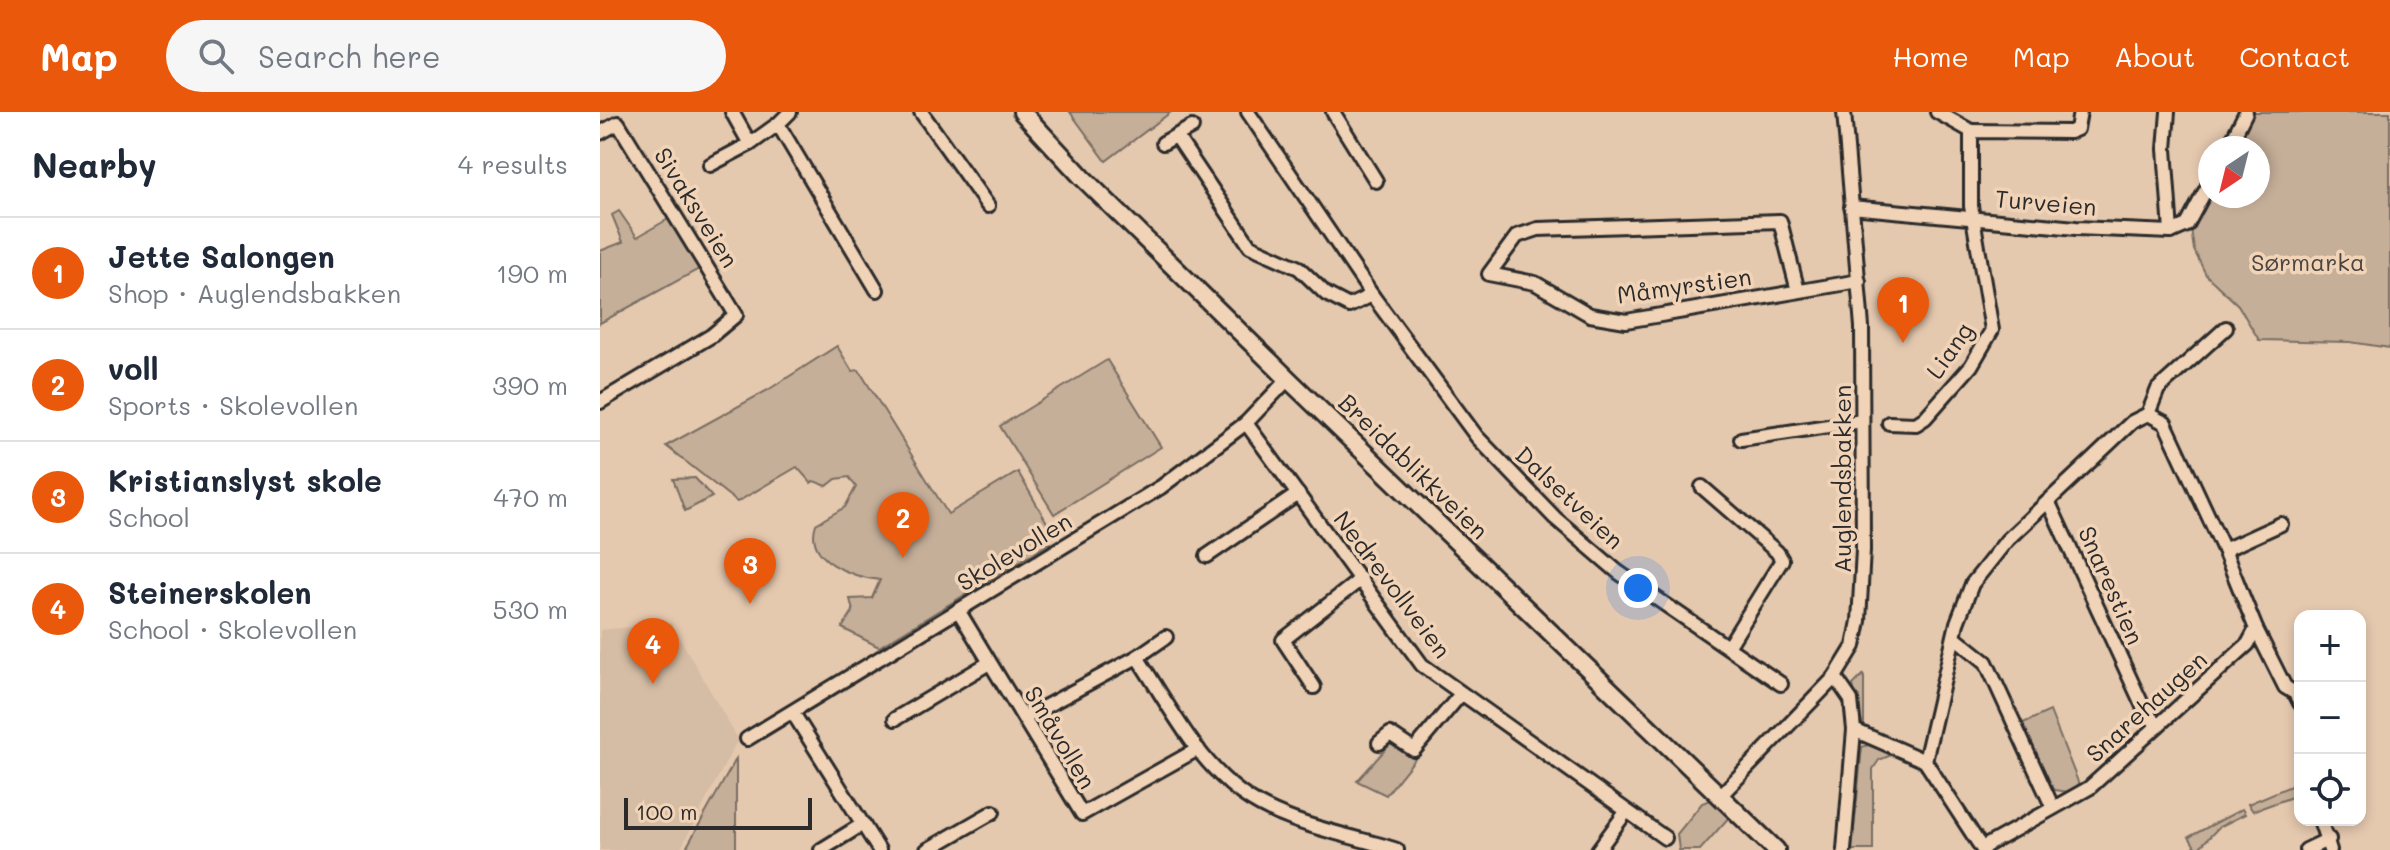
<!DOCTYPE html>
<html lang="en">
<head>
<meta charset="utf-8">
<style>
  body { margin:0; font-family:Mali,sans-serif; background:#f6f6f7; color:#1f2937 }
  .controls { position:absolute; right:24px; bottom:24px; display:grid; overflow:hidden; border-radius:16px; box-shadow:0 4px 12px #0003 }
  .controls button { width:72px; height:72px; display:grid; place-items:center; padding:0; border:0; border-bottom:2px solid #e0e1e3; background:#fff; color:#1f2937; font:40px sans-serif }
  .compass { position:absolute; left:1598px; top:24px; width:72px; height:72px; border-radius:50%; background:#fff; box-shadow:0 4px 12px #0003; rotate:215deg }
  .scale { position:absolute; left:24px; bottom:20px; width:188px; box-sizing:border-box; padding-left:8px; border:4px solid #2b2b2b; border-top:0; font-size:22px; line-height:28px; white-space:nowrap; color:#2b2b2b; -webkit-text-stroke:6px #f1d3b7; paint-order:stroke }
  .you { position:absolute; left:1038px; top:476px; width:28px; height:28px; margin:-20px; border:6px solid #fff; border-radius:50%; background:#1a73e8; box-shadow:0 0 0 12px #1a73e833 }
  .badge { display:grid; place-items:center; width:52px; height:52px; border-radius:50%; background:#ea580c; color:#fff; font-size:26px; font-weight:700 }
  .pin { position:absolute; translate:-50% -66px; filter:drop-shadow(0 2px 4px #0008) }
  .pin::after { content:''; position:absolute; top:42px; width:28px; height:24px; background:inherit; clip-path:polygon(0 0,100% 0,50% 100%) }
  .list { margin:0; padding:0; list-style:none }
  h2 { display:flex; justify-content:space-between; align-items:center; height:104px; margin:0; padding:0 32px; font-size:34px }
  h2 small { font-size:26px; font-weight:400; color:#747a83 }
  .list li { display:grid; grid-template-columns:52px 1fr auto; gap:24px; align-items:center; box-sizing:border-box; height:112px; padding:0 32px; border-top:2px solid #e0e1e3 }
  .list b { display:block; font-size:30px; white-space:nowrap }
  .list p { margin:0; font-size:26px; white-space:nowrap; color:#747a83 }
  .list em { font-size:26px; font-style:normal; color:#747a83 }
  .icon { flex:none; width:44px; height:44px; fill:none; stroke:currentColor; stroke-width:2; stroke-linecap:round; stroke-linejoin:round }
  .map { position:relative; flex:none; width:1790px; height:738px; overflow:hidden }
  header { display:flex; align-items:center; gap:48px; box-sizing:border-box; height:112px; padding:0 40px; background:#ea580c; color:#fff }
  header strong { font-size:38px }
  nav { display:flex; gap:44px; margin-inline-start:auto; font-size:28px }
  .search { width:560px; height:72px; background:#f6f6f7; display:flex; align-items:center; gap:20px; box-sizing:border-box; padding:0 28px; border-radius:44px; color:#747a83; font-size:30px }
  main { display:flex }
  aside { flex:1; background:#fff }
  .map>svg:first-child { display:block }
  .built { fill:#d5bca4 }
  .green { fill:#c6af99; stroke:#786d62; stroke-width:2 }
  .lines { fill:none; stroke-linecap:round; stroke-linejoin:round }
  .minor-casing { stroke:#2b2b2b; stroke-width:18 }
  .major-casing { stroke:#2b2b2b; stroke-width:22 }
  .minor { stroke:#f1d3b7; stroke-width:12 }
  .major { stroke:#f1d3b7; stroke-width:16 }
  .labels { text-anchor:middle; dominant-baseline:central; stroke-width:7; stroke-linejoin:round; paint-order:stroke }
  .street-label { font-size:24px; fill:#2b2b2b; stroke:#f1d3b7 }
  .park-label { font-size:24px; fill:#4a4541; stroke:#f1d3b7 }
</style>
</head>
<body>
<header>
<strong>Map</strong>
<div class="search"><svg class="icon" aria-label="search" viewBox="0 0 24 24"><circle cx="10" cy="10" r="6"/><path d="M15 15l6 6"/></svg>Search here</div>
<nav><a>Home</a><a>Map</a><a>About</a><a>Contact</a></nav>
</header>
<main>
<aside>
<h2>Nearby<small>4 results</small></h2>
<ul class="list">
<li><span class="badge">1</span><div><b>Jette Salongen</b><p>Shop · Auglendsbakken</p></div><em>190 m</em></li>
<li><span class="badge">2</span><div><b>voll</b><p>Sports · Skolevollen</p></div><em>390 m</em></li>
<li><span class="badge">3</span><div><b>Kristianslyst skole</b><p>School</p></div><em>470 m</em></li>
<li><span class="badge">4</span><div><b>Steinerskolen</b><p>School · Skolevollen</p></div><em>530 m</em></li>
</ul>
</aside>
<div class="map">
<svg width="1790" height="738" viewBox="0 0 1790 738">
  <rect width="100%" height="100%" fill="#e5c9af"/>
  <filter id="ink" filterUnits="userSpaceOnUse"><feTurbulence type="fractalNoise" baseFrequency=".0125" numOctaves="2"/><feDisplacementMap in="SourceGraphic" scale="16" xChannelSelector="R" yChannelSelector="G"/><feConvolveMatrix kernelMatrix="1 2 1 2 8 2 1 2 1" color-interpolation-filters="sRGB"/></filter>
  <g filter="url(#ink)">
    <path class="built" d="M 71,511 L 138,627 L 80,738 L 0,738 L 0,518 Z"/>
    <g class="green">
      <path d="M 470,0 L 571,0 L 506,49 Z"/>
      <path d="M 1652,0 L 1790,0 L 1790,236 L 1750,230 L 1659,228 L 1638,193 L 1606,163 L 1594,138 L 1591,117 L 1610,81 L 1610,84 L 1658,84 L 1658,36 L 1633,36 Z"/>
      <path d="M 19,99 L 37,125 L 70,106 L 101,156 L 0,211 L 0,139 L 23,130 L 12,103 Z"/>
      <path d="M 237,234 L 252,259 L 259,258 L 348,402 L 418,360 L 453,421 L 450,431 L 279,535 L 242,516 L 253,499 L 250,487 L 272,486 L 280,468 C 252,465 204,448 216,412 L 245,395 L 256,375 L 249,365 L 236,367 L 227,374 L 214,369 L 211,371 L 197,355 L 137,390 L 66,334 L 168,278 Z"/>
      <path d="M 507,248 L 561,335 L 454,402 L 400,314 Z"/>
      <path d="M 95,366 L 112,385 L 85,399 L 73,367 Z"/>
      <path d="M 1263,563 L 1264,565 L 1264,614 L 1259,605 L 1253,573 Z"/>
      <path d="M 1450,599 L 1480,675 L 1468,680 L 1455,678 L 1448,670 L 1421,612 Z"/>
      <path d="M 793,629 L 815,647 L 786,683 L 757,669 Z"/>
      <path d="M 1268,633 L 1294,642 L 1279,648 L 1273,657 L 1273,738 L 1252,738 L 1262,635 Z"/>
      <path d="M 136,647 L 136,738 L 85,738 Z"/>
      <path d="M 1700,670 L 1700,682 L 1653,699 L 1648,692 Z"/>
      <path d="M 1110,688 L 1117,689 L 1131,703 L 1100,738 L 1079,738 L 1077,722 L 1102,691 Z"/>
      <path d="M 1642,697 L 1645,702 L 1619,715 L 1597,738 L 1589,725 Z"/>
    </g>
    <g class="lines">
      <defs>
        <g id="minor">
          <path d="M 132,0 L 150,32 L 178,12"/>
          <path d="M 190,0 L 178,12 L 277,178"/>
          <path d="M 321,0 L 388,94"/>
          <path d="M 648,0 L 772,183 L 877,325 L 955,406 L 1018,460 L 1181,572"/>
          <path d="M 733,0 L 776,69"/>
          <path d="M 1337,0 L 1371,19"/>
          <path d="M 1568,0 L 1565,37 L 1571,120"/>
          <path d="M 0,21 L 18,11 L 136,203 L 111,224 L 0,290"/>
          <path d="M 577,25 L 650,134 L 699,156 L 726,182 L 749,194 L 772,183"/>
          <path d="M 563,31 L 592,15"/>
          <path d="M 1628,36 L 1646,0"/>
          <path d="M 110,53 L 150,32"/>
          <path d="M 1251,95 L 1476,116 L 1571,120 L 1587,113 L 1610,70"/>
          <path d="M 1198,179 L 1180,109 L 938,117 L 917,124 L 889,162 L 935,171 L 990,203 L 1026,209 L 1259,169"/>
          <path d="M 1548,302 L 1565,311 L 1624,438"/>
          <path d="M 646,311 L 822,553 L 1065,726"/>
          <path d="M 1289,311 L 1316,312 L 1325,306 L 1371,254 L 1392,218 L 1371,94 L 1371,19 L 1470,20 L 1477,17 L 1480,0"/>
          <path d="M 1141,327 L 1262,309"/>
          <path d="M 1102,375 L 1177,440 L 1182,448 L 1128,535"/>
          <path d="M 1449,391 L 1546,601 L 1558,613"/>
          <path d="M 607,444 L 698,382"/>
          <path d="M 358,498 L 482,702 L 598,637"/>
          <path d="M 1656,517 L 1685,575 L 1695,581 L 1700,591"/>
          <path d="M 1356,526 L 1386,550 L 1452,694"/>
          <path d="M 537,545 L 566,525"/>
          <path d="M 1235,565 L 1251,588 L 1254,618 L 1325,649 L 1383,738"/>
          <path d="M 714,575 L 683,528 L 761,467"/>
          <path d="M 193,601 L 279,738"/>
          <path d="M 424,606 L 537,545 C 568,591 596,648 641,681 C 684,713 748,722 797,738"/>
          <path d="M 295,607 L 389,551"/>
          <path d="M 147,627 L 561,375 L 646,311 L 688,267"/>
          <path d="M 779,631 L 790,622 L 814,638 L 860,583"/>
          <path d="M 1325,649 L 1357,511 L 1372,472 L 1407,428 L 1532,310 L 1548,302 L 1558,277 L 1626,216"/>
          <path d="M 1121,683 L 1235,565 L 1254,534 L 1259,509 L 1263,438 L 1262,215 L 1244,0"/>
          <path d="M 1720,708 L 1730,738"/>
          <path d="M 1382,736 L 1489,676 L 1648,532 L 1656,517 L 1624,438 L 1681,412"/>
          <path d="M 221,738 L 263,712"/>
          <path d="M 327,738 L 393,700"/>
          <path d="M 998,738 L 1026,700"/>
          <path d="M 1244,738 L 1254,618"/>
          <path d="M 1706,738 L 1729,727"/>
        </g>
        <path id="major" d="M 422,0 L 483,66 L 688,267 L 1176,738"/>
      </defs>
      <use href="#minor" class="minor-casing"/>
      <use href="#major" class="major-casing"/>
      <use href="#minor" class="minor"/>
      <use href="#major" class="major"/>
    </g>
  </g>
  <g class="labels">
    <g class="street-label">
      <text transform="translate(1446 90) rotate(5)">Turveien</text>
      <text transform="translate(97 95) rotate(58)">Sivaksveien</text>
      <text transform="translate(1084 173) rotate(-8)">Måmyrstien</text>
      <text transform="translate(1349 238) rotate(-55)">Liang</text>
      <text transform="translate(814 354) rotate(44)">Breidablikkveien</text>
      <text transform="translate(1241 367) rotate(-90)">Auglendsbakken</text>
      <text transform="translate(970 385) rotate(43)">Dalsetveien</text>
      <text transform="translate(414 439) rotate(-31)">Skolevollen</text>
      <text transform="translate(793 472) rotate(53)">Nedrevollveien</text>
      <text transform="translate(1512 473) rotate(66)">Snarestien</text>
      <text transform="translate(1546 594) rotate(-42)">Snarehaugen</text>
      <text transform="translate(461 625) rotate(59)">Småvollen</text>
    </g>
    <g class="park-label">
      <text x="1708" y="149">Sørmarka</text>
    </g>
  </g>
</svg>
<div class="controls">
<button>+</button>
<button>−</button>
<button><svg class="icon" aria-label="locate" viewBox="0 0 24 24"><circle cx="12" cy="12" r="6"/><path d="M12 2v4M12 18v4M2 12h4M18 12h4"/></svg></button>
</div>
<svg class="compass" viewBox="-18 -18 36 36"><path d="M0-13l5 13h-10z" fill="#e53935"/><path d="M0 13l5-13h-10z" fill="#747a83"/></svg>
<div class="scale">100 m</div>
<div class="you"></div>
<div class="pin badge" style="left:1303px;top:231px">1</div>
<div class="pin badge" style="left:303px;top:446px">2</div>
<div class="pin badge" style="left:150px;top:492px">3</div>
<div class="pin badge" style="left:53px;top:572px">4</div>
</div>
</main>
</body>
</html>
